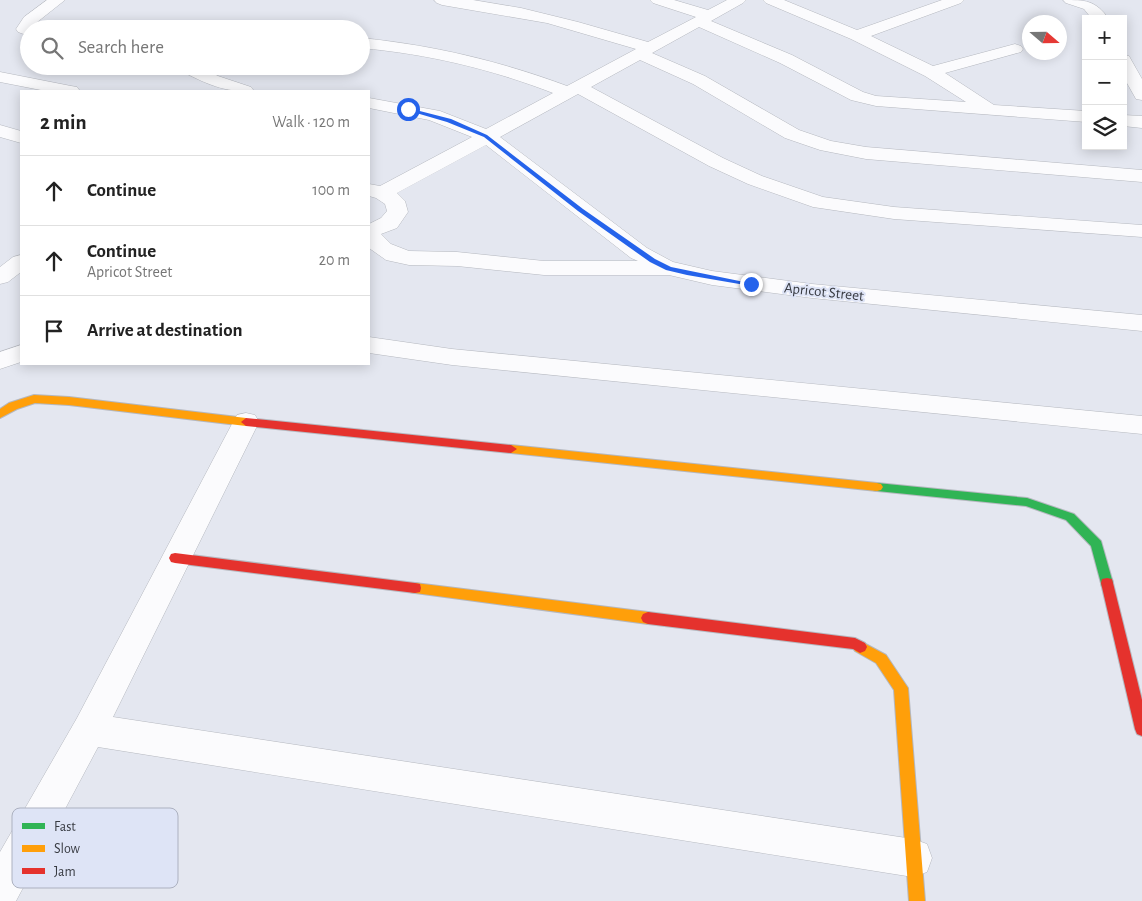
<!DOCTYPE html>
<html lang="en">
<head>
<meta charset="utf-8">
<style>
  body { margin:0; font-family:"Alegreya Sans",sans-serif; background:#f6f6f6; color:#222 }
  .controls { position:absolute; right:15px; top:15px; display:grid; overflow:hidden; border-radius:0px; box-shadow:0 2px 12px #0003 }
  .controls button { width:45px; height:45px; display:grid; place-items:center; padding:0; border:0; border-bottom:1px solid #e0e0e0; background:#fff; color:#222; font:25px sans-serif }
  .compass { position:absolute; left:1022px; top:15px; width:45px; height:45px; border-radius:50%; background:#fff; box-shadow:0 2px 12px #0003; rotate:110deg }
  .stop { position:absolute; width:15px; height:15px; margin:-11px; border:4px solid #2563eb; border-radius:50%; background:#fff }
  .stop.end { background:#2563eb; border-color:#fff; box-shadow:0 1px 5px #0008 }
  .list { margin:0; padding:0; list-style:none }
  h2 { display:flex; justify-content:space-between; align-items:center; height:65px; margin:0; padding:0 20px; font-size:21px }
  h2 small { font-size:16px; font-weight:400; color:#767676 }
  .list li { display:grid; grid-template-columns:32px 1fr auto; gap:15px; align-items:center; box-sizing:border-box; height:70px; padding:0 20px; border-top:1px solid #e0e0e0 }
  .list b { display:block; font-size:19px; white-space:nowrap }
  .list p { margin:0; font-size:16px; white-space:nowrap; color:#767676 }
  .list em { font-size:16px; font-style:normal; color:#767676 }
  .icon { flex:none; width:28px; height:28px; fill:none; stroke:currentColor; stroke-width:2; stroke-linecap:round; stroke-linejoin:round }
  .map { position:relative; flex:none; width:1142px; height:901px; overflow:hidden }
  .search { position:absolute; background:#fff; box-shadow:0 2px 12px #0003; left:20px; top:20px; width:350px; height:55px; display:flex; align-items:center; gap:12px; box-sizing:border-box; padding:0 18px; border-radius:28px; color:#767676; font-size:19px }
  .panel { position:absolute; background:#fff; box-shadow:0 2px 12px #0003; left:20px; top:90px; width:350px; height:275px; border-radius:0px }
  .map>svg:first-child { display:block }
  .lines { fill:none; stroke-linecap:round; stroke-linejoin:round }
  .street-casing { stroke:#b5b8bf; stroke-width:1 }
  .fast-casing { stroke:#b5b8bf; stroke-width:2 }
  .slow-casing { stroke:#b5b8bf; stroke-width:2 }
  .jam-casing { stroke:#b5b8bf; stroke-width:2 }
  .street { fill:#fbfbfd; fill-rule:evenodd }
  .fast { fill:#30b455; fill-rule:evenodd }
  .slow { fill:#ff9f0a; fill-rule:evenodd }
  .jam { fill:#e5322d; fill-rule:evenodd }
  .route { fill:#2563eb }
  .labels { text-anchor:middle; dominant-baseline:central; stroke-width:4; stroke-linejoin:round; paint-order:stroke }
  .street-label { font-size:15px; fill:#383b42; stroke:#dee4f6 }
  .key { fill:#dee4f6; stroke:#acb1c0; stroke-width:1 }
  .key-label { font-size:14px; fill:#383b42 }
</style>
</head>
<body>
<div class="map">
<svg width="1142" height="901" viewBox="0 0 1142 901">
  <rect width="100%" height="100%" fill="#e4e7f0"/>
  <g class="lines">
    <defs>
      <g id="street">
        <path d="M 47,0 L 65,0 L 36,23 L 33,27 L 35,29 L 29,29 L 29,36 L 18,32 L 16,29 L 24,17 Z"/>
        <path d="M 434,0 L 473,0 L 521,8 L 578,22 L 648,42 L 696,17 L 653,3 L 650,0 L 674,0 L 708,10 L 727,0 L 746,0 L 743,3 L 711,21 L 792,55 L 863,92 L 876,96 L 966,102 L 925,76 L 851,39 L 766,3 L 763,0 L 784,0 L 857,30 L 942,0 L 964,0 L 961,3 L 871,36 L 933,66 L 1015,44 L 1021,46 L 1023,49 L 1021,52 L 945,73 L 994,105 L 1086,111 L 1086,122 L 876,106 L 851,100 L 780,63 L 699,27 L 652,53 L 705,76 L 799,130 L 831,141 L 866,147 L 1142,170 L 1142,182 L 866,159 L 820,150 L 785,138 L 693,84 L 640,60 L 591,87 L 723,158 L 762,176 L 823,197 L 894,207 L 1142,225 L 1142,237 L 894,219 L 813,207 L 748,184 L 709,166 L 578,94 L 500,137 L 647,248 L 673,262 L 712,271 L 812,284 L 1142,315 L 1142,331 L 812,298 L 712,285 L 669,275 L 544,275 L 457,266 L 409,265 L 386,260 L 369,248 L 369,224 L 381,218 L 387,211 L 385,204 L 376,198 L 369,196 L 369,184 L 380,186 L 472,137 L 429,120 L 369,108 L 369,98 L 440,111 L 486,129 L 553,93 C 491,69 428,54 361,48 L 361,38 C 432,45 500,61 567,86 L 636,49 L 547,23 L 442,5 L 437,3 ZM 486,145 L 631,258 L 638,261 L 544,261 L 457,252 L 409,251 L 391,244 L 381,234 L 397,228 L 408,212 L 405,201 L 397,193 Z"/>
        <path d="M 1063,0 C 1086,0 1095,0 1109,19 L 1092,19 L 1084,9 L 1066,3 Z"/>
        <path d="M 1123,55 L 1129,56 L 1142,79 L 1142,100 L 1136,99 L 1123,76 Z"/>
        <path d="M 177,66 L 198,66 L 218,76 L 251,87 L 254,91 C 224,93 205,83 179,70 Z"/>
        <path d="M 0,72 L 71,86 L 77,87 L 80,91 L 46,91 L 0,82 Z"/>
        <path d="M 1123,115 L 1142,116 L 1142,128 L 1123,126 Z"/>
        <path d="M 0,125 L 21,131 L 21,143 L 0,137 Z"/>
        <path d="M 21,255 L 21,272 L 8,282 L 0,284 L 0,267 L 13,257 Z"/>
        <path d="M 369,337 L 452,349 L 1142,416 L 1142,434 L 452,365 L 369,353 Z"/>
        <path d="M 21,345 L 21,362 L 0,369 L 0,352 Z"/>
        <path d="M 246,413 L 255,415 L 259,422 L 113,717 L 913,839 L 927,844 L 932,858 L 927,872 L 913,877 L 98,747 L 16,901 L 0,901 L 0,852 L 77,718 L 233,422 L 237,415 Z"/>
      </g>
      <path id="fast" d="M 877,483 L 1027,498 L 1074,514 L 1101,541 L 1113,583 L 1112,587 L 1107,588 L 1102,587 L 1091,546 L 1066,520 L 1026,506 L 877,491 L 873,490 L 871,487 L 873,484 Z"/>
      <g id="slow">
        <path d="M 34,395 L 69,397 L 246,418 L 251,422 L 246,426 L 69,405 L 35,403 L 17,409 L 0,418 L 0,409 L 9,403 Z"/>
        <path d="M 511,445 L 877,483 L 881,484 L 883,487 L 881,490 L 877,491 L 511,453 L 505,449 Z"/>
        <path d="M 415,583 L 648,612 L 653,614 L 655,618 L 653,622 L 648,624 L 415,593 L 410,592 L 409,588 L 410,584 Z"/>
        <path d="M 860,641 L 886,655 L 908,688 L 925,901 L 909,901 L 894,690 L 876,663 L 855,651 L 853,647 L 855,643 Z"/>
      </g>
      <g id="jam">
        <path d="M 246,418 L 511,445 L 517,449 L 511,453 L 246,426 L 241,422 Z"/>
        <path d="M 175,553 L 415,583 L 420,584 L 421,588 L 420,592 L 415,593 L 175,563 L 171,562 L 169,558 L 171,554 Z"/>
        <path d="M 1107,578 L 1112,579 L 1113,583 L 1142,700 L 1142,736 L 1137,734 L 1135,729 L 1101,583 L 1102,579 Z"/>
        <path d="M 648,612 L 855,638 L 865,643 L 867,647 L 865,651 L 860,653 L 853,649 L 648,624 L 643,622 L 641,618 L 643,614 Z"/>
      </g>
    </defs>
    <use href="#street" class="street-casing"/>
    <use href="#fast" class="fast-casing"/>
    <use href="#slow" class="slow-casing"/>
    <use href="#jam" class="jam-casing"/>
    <use href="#street" class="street"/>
    <use href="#fast" class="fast"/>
    <use href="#slow" class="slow"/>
    <use href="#jam" class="jam"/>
  </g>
  <path class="route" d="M 408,108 L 451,119 L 487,135 L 583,209 L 655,259 L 671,267 L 754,284 L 751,286 L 687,275 L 666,270 L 650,262 L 578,211 L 484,137 L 447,122 L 406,110 Z"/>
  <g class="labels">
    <g class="street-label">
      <text transform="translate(824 292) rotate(6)">Apricot Street</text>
    </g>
  </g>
  <rect x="12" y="808" width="166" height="80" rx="8" class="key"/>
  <rect x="22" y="823" width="23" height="6" fill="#30b455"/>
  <rect x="22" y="845" width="23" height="7" fill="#ff9f0a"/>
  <rect x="22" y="868" width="23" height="6" fill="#e5322d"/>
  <g class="key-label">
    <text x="54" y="831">Fast</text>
    <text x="54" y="853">Slow</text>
    <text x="54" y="876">Jam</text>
  </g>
</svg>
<div class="controls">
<button>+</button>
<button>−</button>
<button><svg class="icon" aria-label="layers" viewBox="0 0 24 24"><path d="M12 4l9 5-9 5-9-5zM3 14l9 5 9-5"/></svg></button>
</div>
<svg class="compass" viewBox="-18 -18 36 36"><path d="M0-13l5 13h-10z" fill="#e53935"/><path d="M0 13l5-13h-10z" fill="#767676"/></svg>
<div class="stop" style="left:408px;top:109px"></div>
<div class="stop end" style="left:751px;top:284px"></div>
<div class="search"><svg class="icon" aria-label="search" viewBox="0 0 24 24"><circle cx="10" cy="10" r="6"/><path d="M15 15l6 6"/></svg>Search here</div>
<section class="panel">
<h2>2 min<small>Walk · 120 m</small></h2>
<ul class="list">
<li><svg class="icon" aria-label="ahead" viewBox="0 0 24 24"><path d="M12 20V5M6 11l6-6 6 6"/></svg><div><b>Continue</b></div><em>100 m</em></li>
<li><svg class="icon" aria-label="ahead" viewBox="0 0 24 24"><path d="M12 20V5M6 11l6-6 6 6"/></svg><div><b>Continue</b><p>Apricot Street</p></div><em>20 m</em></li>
<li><svg class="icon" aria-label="arrive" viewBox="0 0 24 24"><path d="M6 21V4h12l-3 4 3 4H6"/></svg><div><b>Arrive at destination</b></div></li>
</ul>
</section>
</div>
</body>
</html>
